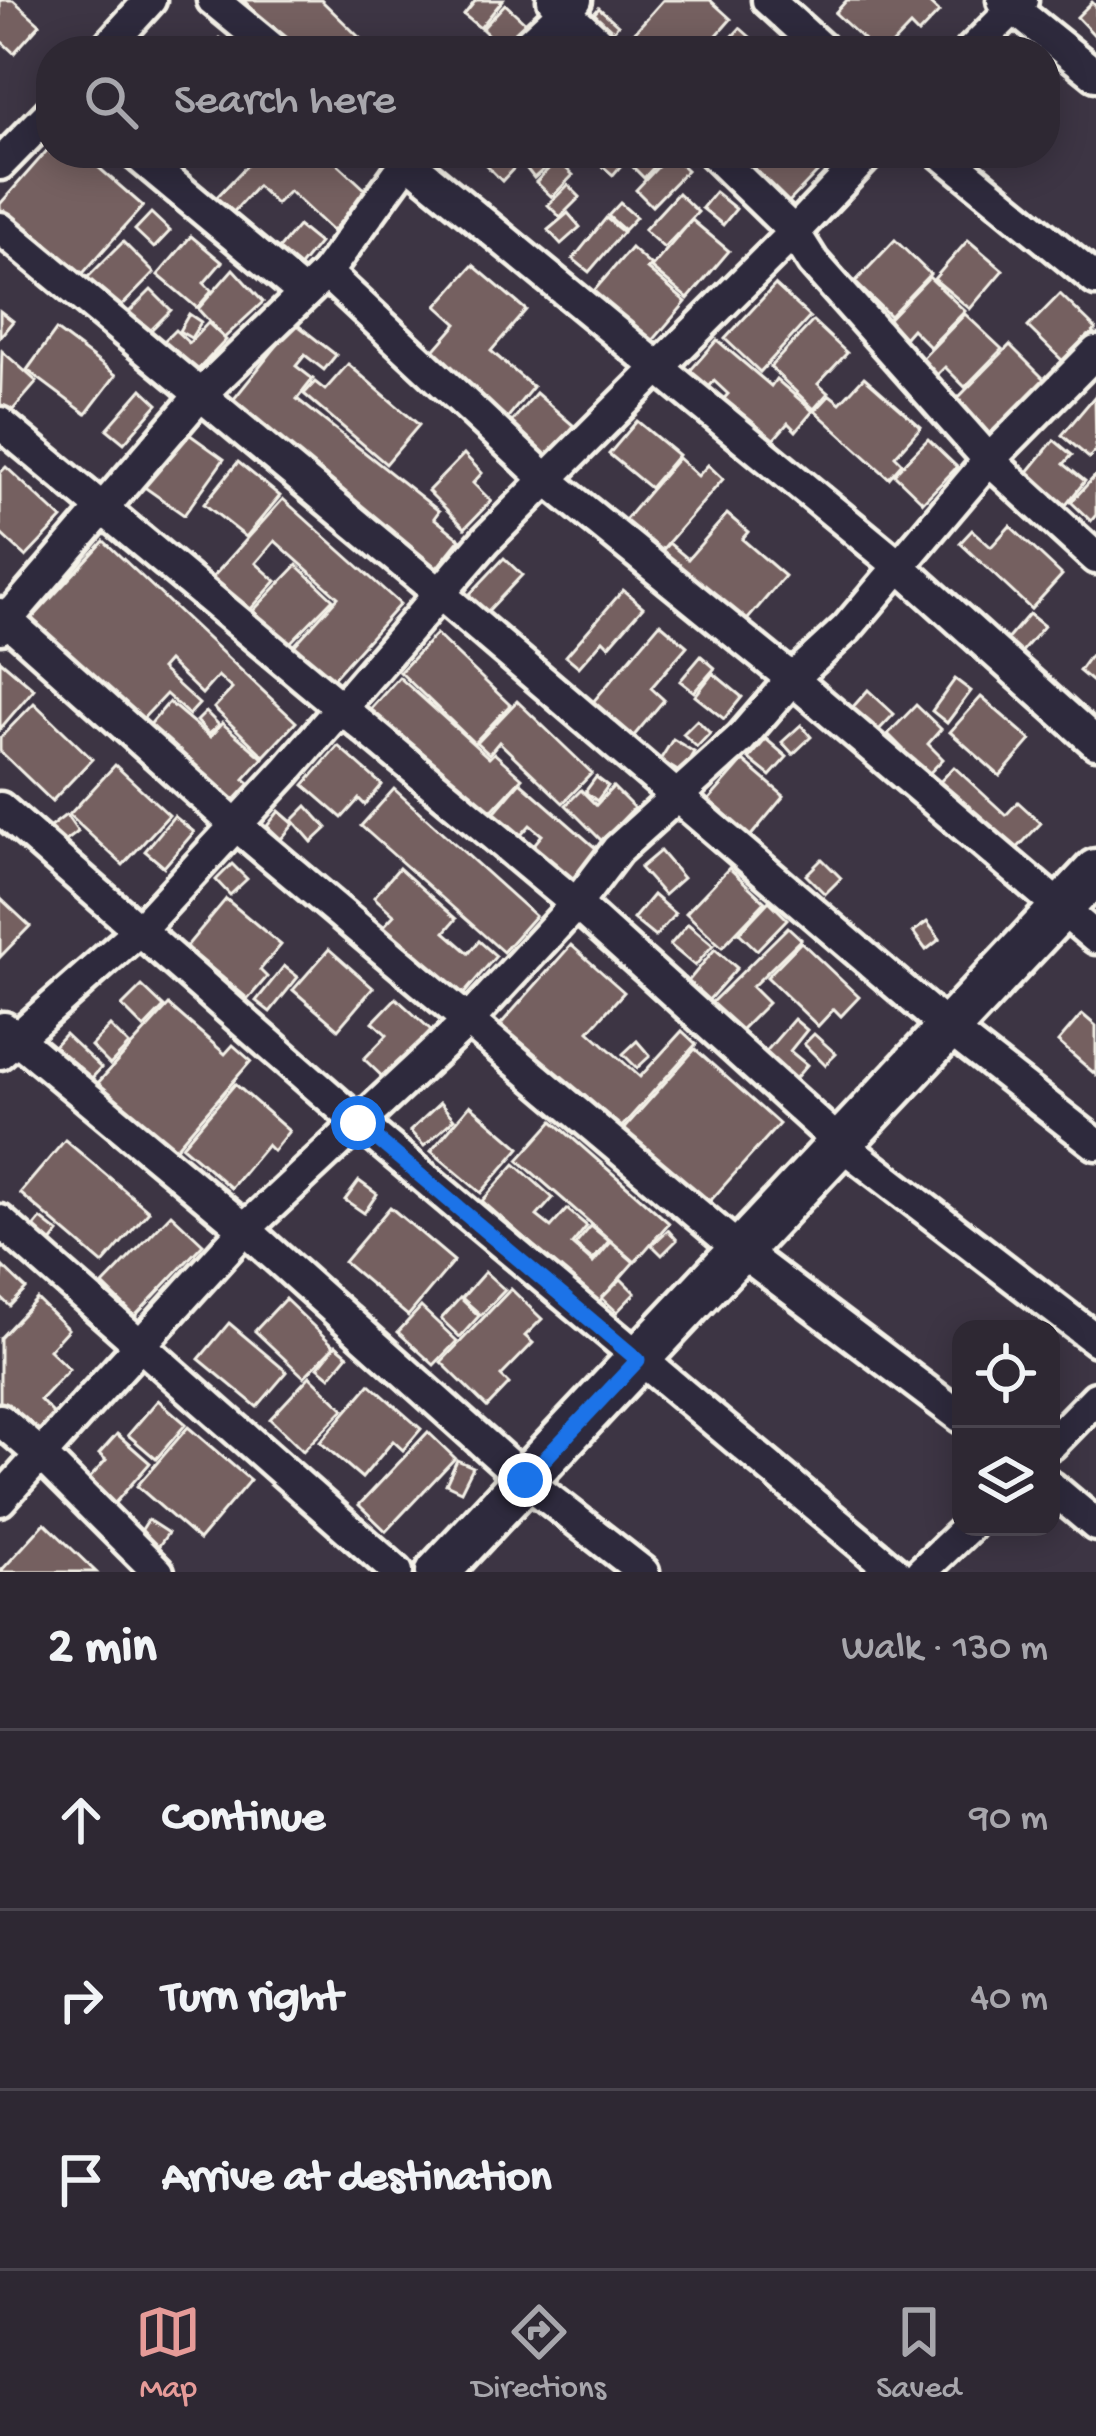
<!DOCTYPE html>
<html lang="en">
<head>
<meta charset="utf-8">
<style>
  body { margin:0; font-family:"Gochi Hand",sans-serif; background:#3a343f; color:#f1f3f6 }
  .controls { position:absolute; right:36px; bottom:36px; display:grid; overflow:hidden; border-radius:24px; box-shadow:0 6px 30px #0003 }
  .controls button { width:108px; height:108px; display:grid; place-items:center; padding:0; border:0; border-bottom:3px solid #49444e; background:#2e2833; color:#f1f3f6; font:60px sans-serif }
  .stop { position:absolute; width:36px; height:36px; margin:-27px; border:9px solid #1a73e8; border-radius:50%; background:#fff }
  .stop.end { background:#1a73e8; border-color:#fff; box-shadow:0 3px 12px #0008 }
  .list { margin:0; padding:0; list-style:none }
  h2 { display:flex; justify-content:space-between; align-items:center; height:156px; margin:0; padding:0 48px; font-size:51px }
  h2 small { font-size:39px; font-weight:400; color:#a7a6ac }
  .list li { display:grid; grid-template-columns:78px 1fr auto; gap:36px; align-items:center; box-sizing:border-box; height:180px; padding:0 48px; border-top:3px solid #49444e }
  .list b { display:block; font-size:45px; white-space:nowrap }
  .list em { font-size:39px; font-style:normal; color:#a7a6ac }
  .icon { flex:none; width:66px; height:66px; fill:none; stroke:currentColor; stroke-width:2; stroke-linecap:round; stroke-linejoin:round }
  .map { position:relative; flex:none; width:1096px; height:1572px; overflow:hidden }
  .search { position:absolute; background:#2e2833; box-shadow:0 6px 30px #0003; left:36px; right:36px; top:36px; height:132px; display:flex; align-items:center; gap:30px; box-sizing:border-box; padding:0 42px; border-radius:48px; color:#a7a6ac; font-size:45px }
  .sheet { height:696px; background:#2e2833 }
  nav { display:flex; justify-content:space-around; align-items:center; box-sizing:border-box; height:168px; border-top:3px solid #49444e; background:#2e2833; font-size:33px; color:#a7a6ac }
  nav a { display:grid; justify-items:center; gap:6px }
  nav .on { color:#e69b98 }
  .map>svg:first-child { display:block }
  .building { fill:#756061; stroke:#f4f1e8; stroke-width:3 }
  .lines { fill:none; stroke-linecap:round; stroke-linejoin:round }
  .street-casing { stroke:#f4f1e8; stroke-width:39 }
  .secondary-casing { stroke:#f4f1e8; stroke-width:51 }
  .street { stroke:#2f2a3d; stroke-width:30 }
  .secondary { stroke:#2f2a3d; stroke-width:42 }
  .route { stroke:#1a73e8; stroke-width:15 }
</style>
</head>
<body>
<div class="map">
<svg width="1096" height="1572" viewBox="0 0 1096 1572">
  <rect width="100%" height="100%" fill="#3d3544"/>
  <filter id="ink" filterUnits="userSpaceOnUse"><feTurbulence type="fractalNoise" baseFrequency=".00833" numOctaves="2"/><feDisplacementMap in="SourceGraphic" scale="24" xChannelSelector="R" yChannelSelector="G"/><feConvolveMatrix kernelMatrix="1 2 1 2 8 2 1 2 1" color-interpolation-filters="sRGB"/></filter>
  <g filter="url(#ink)">
    <g class="building">
      <path d="M 0,0 L 13,0 L 40,24 L 14,53 L 0,40 Z"/>
      <path d="M 243,0 L 321,0 L 363,41 L 353,51 L 296,51 Z"/>
      <path d="M 476,0 L 503,0 L 480,28 L 464,15 Z"/>
      <path d="M 663,0 L 710,0 L 731,19 L 703,51 L 641,51 L 645,47 L 632,35 Z"/>
      <path d="M 847,0 L 926,0 L 939,12 L 918,34 L 910,26 L 886,51 L 876,51 L 835,13 Z"/>
      <path d="M 1092,2 L 1096,6 L 1096,37 L 1077,17 Z"/>
      <path d="M 505,4 L 528,25 L 505,51 L 482,29 Z"/>
      <path d="M 599,8 L 618,25 L 606,39 L 587,22 Z"/>
      <path d="M 740,28 L 766,51 L 719,51 Z"/>
      <path d="M 220,38 L 234,51 L 208,51 Z"/>
      <path d="M 51,146 L 51,153 L 82,153 L 143,206 L 77,280 L 0,213 L 0,204 Z"/>
      <path d="M 153,153 L 188,153 L 173,170 Z"/>
      <path d="M 259,153 L 326,153 L 368,192 L 332,231 L 289,191 L 276,204 L 257,186 L 229,217 L 213,201 Z"/>
      <path d="M 474,153 L 528,153 L 502,181 Z"/>
      <path d="M 533,153 L 554,153 L 557,158 L 534,178 L 522,163 Z"/>
      <path d="M 591,153 L 625,153 L 629,156 L 613,175 L 589,155 Z"/>
      <path d="M 638,153 L 665,153 L 666,154 L 644,178 L 629,163 Z"/>
      <path d="M 730,153 L 836,153 L 785,206 Z"/>
      <path d="M 670,154 L 687,170 L 652,206 L 636,190 Z"/>
      <path d="M 557,160 L 573,175 L 552,197 L 536,182 Z"/>
      <path d="M 568,185 L 580,197 L 560,217 L 548,205 Z"/>
      <path d="M 715,192 L 736,209 L 723,225 L 702,208 Z"/>
      <path d="M 678,193 L 698,212 L 664,248 L 644,230 Z"/>
      <path d="M 620,203 L 636,217 L 624,230 L 608,216 Z"/>
      <path d="M 151,213 L 170,231 L 154,248 L 135,230 Z"/>
      <path d="M 568,213 L 580,227 L 561,244 L 548,230 Z"/>
      <path d="M 606,218 L 623,232 L 589,272 L 573,259 Z"/>
      <path d="M 692,220 L 729,251 L 688,299 L 651,268 Z"/>
      <path d="M 298,226 L 319,243 L 297,270 L 276,252 Z"/>
      <path d="M 191,236 L 222,262 L 204,283 L 212,291 L 197,308 L 158,275 Z"/>
      <path d="M 895,240 L 930,274 L 890,316 L 855,282 Z"/>
      <path d="M 968,240 L 1003,270 L 970,309 L 934,279 Z"/>
      <path d="M 123,242 L 154,273 L 114,314 L 82,283 Z"/>
      <path d="M 631,248 L 651,266 L 647,269 L 686,302 L 651,343 L 592,293 Z"/>
      <path d="M 473,265 L 526,310 L 491,351 L 533,387 L 499,428 L 423,363 L 457,324 L 437,306 Z"/>
      <path d="M 233,269 L 263,302 L 224,338 L 198,309 Z"/>
      <path d="M 929,277 L 965,311 L 930,347 L 912,329 L 896,347 L 878,330 Z"/>
      <path d="M 775,285 L 810,317 L 760,372 L 725,339 Z"/>
      <path d="M 151,290 L 171,310 L 147,334 L 127,314 Z"/>
      <path d="M 1060,294 L 1096,329 L 1066,364 L 1028,327 Z"/>
      <path d="M 0,311 L 13,321 L 0,337 Z"/>
      <path d="M 189,314 L 201,322 L 191,338 L 179,331 Z"/>
      <path d="M 965,314 L 1002,349 L 965,387 L 945,367 L 930,382 L 914,367 Z"/>
      <path d="M 813,321 L 847,353 L 818,384 L 828,393 L 814,409 L 770,367 Z"/>
      <path d="M 208,323 L 226,340 L 192,376 L 159,346 L 175,330 L 189,343 Z"/>
      <path d="M 295,323 L 336,355 L 324,370 L 305,355 L 296,366 L 313,379 L 297,399 L 439,511 L 434,518 L 460,539 L 436,569 L 229,405 Z"/>
      <path d="M 56,330 L 116,375 L 86,414 L 27,370 Z"/>
      <path d="M 717,340 L 771,386 L 776,379 L 813,411 L 796,431 L 788,423 L 767,447 L 718,405 L 728,394 L 714,381 L 700,398 L 681,381 Z"/>
      <path d="M 1010,345 L 1045,380 L 988,438 L 953,403 Z"/>
      <path d="M 2,351 L 37,382 L 6,418 L 0,413 Z"/>
      <path d="M 348,364 L 419,425 L 386,464 L 304,394 L 315,382 L 325,390 Z"/>
      <path d="M 864,377 L 921,427 L 895,456 L 902,463 L 889,478 L 815,411 L 830,395 L 840,403 Z"/>
      <path d="M 142,389 L 158,404 L 124,443 L 107,429 Z"/>
      <path d="M 536,393 L 574,426 L 541,464 L 503,432 Z"/>
      <path d="M 1095,396 L 1096,450 L 1089,458 L 1062,435 Z"/>
      <path d="M 637,421 L 678,455 L 650,488 L 609,454 Z"/>
      <path d="M 179,427 L 224,459 L 184,515 L 140,484 Z"/>
      <path d="M 928,439 L 957,467 L 923,502 L 894,474 Z"/>
      <path d="M 1054,440 L 1072,455 L 1064,464 L 1085,481 L 1066,505 L 1027,473 Z"/>
      <path d="M 464,454 L 482,473 L 473,483 L 491,501 L 465,528 L 428,491 Z"/>
      <path d="M 678,458 L 698,476 L 708,465 L 723,479 L 655,558 L 619,527 Z"/>
      <path d="M 238,462 L 280,496 L 246,537 L 204,504 Z"/>
      <path d="M 6,467 L 62,519 L 26,557 L 0,533 L 0,473 Z"/>
      <path d="M 1096,475 L 1096,515 L 1091,521 L 1071,502 Z"/>
      <path d="M 283,499 L 400,604 L 330,682 L 292,648 L 338,597 L 275,541 L 256,563 L 276,581 L 249,611 L 212,578 Z"/>
      <path d="M 727,514 L 748,532 L 742,539 L 785,576 L 742,626 L 658,555 L 669,543 L 688,559 Z"/>
      <path d="M 1010,526 L 1062,575 L 1031,609 L 960,543 L 972,530 L 991,547 Z"/>
      <path d="M 104,541 L 296,722 L 264,756 L 214,708 L 232,689 L 218,676 L 202,694 L 168,661 L 161,669 L 199,704 L 189,715 L 166,694 L 137,725 L 28,623 Z"/>
      <path d="M 504,558 L 522,575 L 487,612 L 469,595 Z"/>
      <path d="M 297,565 L 333,599 L 286,647 L 251,613 Z"/>
      <path d="M 623,590 L 643,607 L 609,646 L 603,640 L 579,667 L 566,656 Z"/>
      <path d="M 1029,614 L 1044,626 L 1019,655 L 1005,642 Z"/>
      <path d="M 660,623 L 687,646 L 651,688 L 664,700 L 632,738 L 592,703 Z"/>
      <path d="M 436,634 L 510,705 L 474,743 L 400,672 Z"/>
      <path d="M 701,656 L 715,668 L 694,692 L 680,681 Z"/>
      <path d="M 1090,656 L 1096,661 L 1096,685 L 1079,671 Z"/>
      <path d="M 0,660 L 34,689 L 0,729 Z"/>
      <path d="M 713,673 L 742,697 L 724,719 L 695,696 Z"/>
      <path d="M 399,677 L 489,758 L 494,753 L 522,778 L 483,820 L 366,714 Z"/>
      <path d="M 955,679 L 971,691 L 947,723 L 932,711 Z"/>
      <path d="M 868,690 L 894,714 L 876,733 L 851,709 Z"/>
      <path d="M 981,697 L 1031,740 L 1000,776 L 950,732 Z"/>
      <path d="M 517,701 L 592,773 L 563,803 L 499,742 L 489,754 L 477,743 Z"/>
      <path d="M 169,702 L 210,737 L 222,723 L 263,758 L 244,779 L 253,786 L 237,805 L 147,728 Z"/>
      <path d="M 34,703 L 92,759 L 52,801 L 0,751 L 0,738 Z"/>
      <path d="M 916,705 L 941,729 L 928,744 L 943,759 L 920,783 L 894,759 L 903,749 L 888,734 Z"/>
      <path d="M 206,712 L 219,725 L 209,734 L 197,721 Z"/>
      <path d="M 697,720 L 710,733 L 697,747 L 683,734 Z"/>
      <path d="M 801,725 L 811,737 L 793,754 L 782,742 Z"/>
      <path d="M 673,739 L 694,752 L 681,773 L 660,760 Z"/>
      <path d="M 766,739 L 787,757 L 770,776 L 749,759 Z"/>
      <path d="M 338,746 L 382,785 L 365,805 L 359,799 L 342,818 L 304,785 Z"/>
      <path d="M 743,761 L 784,796 L 749,838 L 707,802 Z"/>
      <path d="M 115,765 L 169,815 L 123,865 L 69,815 Z"/>
      <path d="M 954,767 L 1006,815 L 1018,802 L 1041,823 L 1009,857 L 935,787 Z"/>
      <path d="M 596,777 L 608,786 L 597,801 L 585,792 Z"/>
      <path d="M 520,782 L 598,850 L 566,888 L 526,854 L 542,835 L 530,825 L 513,844 L 486,822 Z"/>
      <path d="M 613,787 L 634,808 L 602,841 L 566,805 L 581,790 L 596,805 Z"/>
      <path d="M 394,789 L 535,916 L 503,952 L 361,826 Z"/>
      <path d="M 307,806 L 327,828 L 312,842 L 293,820 Z"/>
      <path d="M 279,811 L 294,824 L 281,839 L 267,826 Z"/>
      <path d="M 66,815 L 78,832 L 58,847 L 46,830 Z"/>
      <path d="M 174,816 L 194,832 L 164,867 L 145,851 Z"/>
      <path d="M 660,851 L 683,878 L 664,895 L 640,868 Z"/>
      <path d="M 822,859 L 841,878 L 825,894 L 806,875 Z"/>
      <path d="M 232,864 L 247,879 L 230,895 L 216,880 Z"/>
      <path d="M 399,868 L 456,919 L 445,932 L 469,953 L 479,941 L 496,956 L 462,996 L 383,927 L 394,915 L 374,897 Z"/>
      <path d="M 729,868 L 765,902 L 722,947 L 686,913 Z"/>
      <path d="M 653,895 L 675,914 L 655,937 L 633,919 Z"/>
      <path d="M 0,898 L 30,926 L 0,957 Z"/>
      <path d="M 226,899 L 281,945 L 260,970 L 267,977 L 248,999 L 186,947 Z"/>
      <path d="M 769,901 L 787,919 L 757,950 L 739,933 Z"/>
      <path d="M 927,922 L 940,939 L 926,950 L 913,932 Z"/>
      <path d="M 688,924 L 713,945 L 695,966 L 670,945 Z"/>
      <path d="M 788,927 L 801,939 L 752,987 L 768,1003 L 737,1034 L 709,1005 Z"/>
      <path d="M 801,942 L 859,997 L 841,1016 L 834,1009 L 818,1026 L 767,977 Z"/>
      <path d="M 571,945 L 624,992 L 589,1031 L 640,1077 L 682,1031 L 696,1044 L 618,1131 L 500,1025 Z"/>
      <path d="M 329,949 L 373,988 L 338,1029 L 293,990 Z"/>
      <path d="M 715,949 L 737,968 L 706,1003 L 685,985 Z"/>
      <path d="M 284,966 L 298,977 L 270,1012 L 256,1001 Z"/>
      <path d="M 142,986 L 164,1007 L 144,1028 L 122,1006 Z"/>
      <path d="M 396,998 L 431,1030 L 385,1079 L 364,1059 L 387,1035 L 373,1022 Z"/>
      <path d="M 169,1005 L 225,1054 L 233,1045 L 251,1061 L 173,1151 L 97,1084 Z"/>
      <path d="M 1082,1014 L 1096,1026 L 1096,1075 L 1058,1042 Z"/>
      <path d="M 794,1019 L 807,1030 L 790,1051 L 807,1065 L 794,1080 L 763,1055 Z"/>
      <path d="M 110,1026 L 129,1045 L 110,1065 L 91,1046 Z"/>
      <path d="M 65,1034 L 101,1068 L 90,1080 L 54,1046 Z"/>
      <path d="M 814,1034 L 836,1054 L 825,1065 L 804,1044 Z"/>
      <path d="M 637,1041 L 650,1056 L 637,1068 L 623,1054 Z"/>
      <path d="M 695,1049 L 779,1124 L 704,1208 L 620,1133 Z"/>
      <path d="M 235,1084 L 289,1131 L 273,1151 L 267,1145 L 231,1188 L 182,1146 Z"/>
      <path d="M 440,1103 L 454,1119 L 424,1146 L 410,1131 Z"/>
      <path d="M 470,1105 L 520,1148 L 481,1193 L 431,1151 Z"/>
      <path d="M 553,1121 L 669,1223 L 635,1262 L 518,1160 Z"/>
      <path d="M 65,1140 L 149,1211 L 103,1264 L 20,1193 Z"/>
      <path d="M 515,1164 L 553,1198 L 537,1216 L 551,1227 L 567,1209 L 587,1226 L 572,1244 L 593,1263 L 611,1242 L 634,1262 L 598,1303 L 482,1201 Z"/>
      <path d="M 359,1181 L 377,1194 L 364,1213 L 345,1200 Z"/>
      <path d="M 390,1207 L 454,1261 L 408,1316 L 344,1262 Z"/>
      <path d="M 171,1214 L 203,1244 L 135,1316 L 103,1285 Z"/>
      <path d="M 41,1219 L 59,1233 L 50,1244 L 32,1230 Z"/>
      <path d="M 591,1226 L 609,1241 L 593,1260 L 575,1245 Z"/>
      <path d="M 668,1230 L 677,1240 L 662,1255 L 652,1245 Z"/>
      <path d="M 3,1267 L 26,1289 L 10,1306 L 0,1297 Z"/>
      <path d="M 485,1272 L 505,1290 L 481,1315 L 462,1298 Z"/>
      <path d="M 621,1279 L 635,1293 L 617,1312 L 602,1298 Z"/>
      <path d="M 511,1289 L 542,1319 L 525,1336 L 533,1343 L 501,1376 L 509,1384 L 487,1407 L 441,1362 Z"/>
      <path d="M 460,1298 L 479,1316 L 460,1337 L 441,1319 Z"/>
      <path d="M 37,1299 L 68,1329 L 49,1350 L 69,1369 L 40,1400 L 61,1421 L 35,1448 L 0,1406 L 0,1338 Z"/>
      <path d="M 285,1299 L 334,1346 L 304,1377 L 255,1331 Z"/>
      <path d="M 421,1307 L 457,1341 L 434,1365 L 398,1332 Z"/>
      <path d="M 229,1323 L 287,1372 L 257,1407 L 199,1359 Z"/>
      <path d="M 336,1345 L 348,1355 L 330,1377 L 318,1367 Z"/>
      <path d="M 310,1376 L 344,1409 L 303,1451 L 270,1419 Z"/>
      <path d="M 370,1384 L 421,1429 L 403,1450 L 393,1441 L 362,1478 L 320,1442 Z"/>
      <path d="M 158,1400 L 186,1424 L 156,1459 L 128,1435 Z"/>
      <path d="M 188,1427 L 250,1480 L 199,1540 L 137,1486 Z"/>
      <path d="M 428,1432 L 455,1458 L 386,1531 L 359,1505 Z"/>
      <path d="M 117,1434 L 150,1463 L 107,1512 L 81,1488 L 106,1460 L 99,1454 Z"/>
      <path d="M 457,1460 L 473,1467 L 461,1491 L 446,1484 Z"/>
      <path d="M 148,1520 L 168,1533 L 158,1547 L 139,1534 Z"/>
      <path d="M 45,1523 L 96,1572 L 0,1572 Z"/>
    </g>
    <g class="lines">
      <defs>
        <g id="street">
          <path d="M 213,0 L 275,51"/>
          <path d="M 553,0 L 608,51"/>
          <path d="M 768,0 L 824,51"/>
          <path d="M 1003,0 L 1096,75"/>
          <path d="M 104,51 L 150,0"/>
          <path d="M 521,51 L 576,0"/>
          <path d="M 971,51 L 1022,0"/>
          <path d="M 135,153 L 303,293"/>
          <path d="M 398,153 L 899,566 L 1096,743"/>
          <path d="M 713,153 L 794,232 L 813,262 L 989,460 L 1096,558"/>
          <path d="M 941,153 L 1096,280"/>
          <path d="M 0,164 L 51,112"/>
          <path d="M 0,228 L 439,593 L 950,1030 L 1096,1144"/>
          <path d="M 326,273 L 545,478 L 792,679 L 1096,938"/>
          <path d="M 0,423 L 576,904 L 842,1145 L 1096,1340"/>
          <path d="M 0,614 L 237,826 L 741,1251 L 961,1417"/>
          <path d="M 0,628 L 202,393 L 326,273 L 413,153"/>
          <path d="M 0,808 L 359,1123 L 895,1572"/>
          <path d="M 4,1028 L 245,1229 L 525,1480 L 643,1572"/>
          <path d="M 0,1053 L 139,930 L 286,771 L 485,541 L 794,232 L 869,153"/>
          <path d="M 0,1221 L 397,1572"/>
          <path d="M 0,1420 L 41,1455 L 158,1572"/>
          <path d="M 1051,1444 L 1096,1398"/>
          <path d="M 1051,1487 L 1096,1525"/>
          <path d="M 0,1500 L 245,1229 L 467,1022 L 576,904 L 617,850 L 741,738 L 792,679 L 847,628 L 989,460 L 1096,352"/>
          <path d="M 921,1572 L 968,1527"/>
        </g>
        <path id="secondary" d="M 438,1572 L 1096,871"/>
      </defs>
      <use href="#street" class="street-casing"/>
      <use href="#secondary" class="secondary-casing"/>
      <use href="#street" class="street"/>
      <use href="#secondary" class="secondary"/>
    </g>
  </g>
  <g class="lines" filter="url(#ink)">
    <path class="route" d="M 358,1123 L 638,1360 L 525,1480"/>
  </g>
</svg>
<div class="controls">
<button><svg class="icon" aria-label="locate" viewBox="0 0 24 24"><circle cx="12" cy="12" r="6"/><path d="M12 2v4M12 18v4M2 12h4M18 12h4"/></svg></button>
<button><svg class="icon" aria-label="layers" viewBox="0 0 24 24"><path d="M12 4l9 5-9 5-9-5zM3 14l9 5 9-5"/></svg></button>
</div>
<div class="stop" style="left:358px;top:1123px"></div>
<div class="stop end" style="left:525px;top:1480px"></div>
<div class="search"><svg class="icon" aria-label="search" viewBox="0 0 24 24"><circle cx="10" cy="10" r="6"/><path d="M15 15l6 6"/></svg>Search here</div>
</div>
<section class="sheet">
<h2>2 min<small>Walk · 130 m</small></h2>
<ul class="list">
<li><svg class="icon" aria-label="ahead" viewBox="0 0 24 24"><path d="M12 20V5M6 11l6-6 6 6"/></svg><div><b>Continue</b></div><em>90 m</em></li>
<li><svg class="icon" aria-label="right" viewBox="0 0 24 24"><path d="M7 20v-9h11M14 6l5 5-5 5"/></svg><div><b>Turn right</b></div><em>40 m</em></li>
<li><svg class="icon" aria-label="arrive" viewBox="0 0 24 24"><path d="M6 21V4h12l-3 4 3 4H6"/></svg><div><b>Arrive at destination</b></div></li>
</ul>
</section>
<nav>
<a class="on"><svg class="icon" aria-label="map" viewBox="0 0 24 24"><path d="M3 6l6-2 6 2 6-2v14l-6 2-6-2-6 2zM9 4v14M15 6v14"/></svg>Map</a>
<a><svg class="icon" aria-label="directions" viewBox="0 0 24 24"><path d="M12 3l9 9-9 9-9-9zM9 14v-3h6M13 9l2 2-2 2"/></svg>Directions</a>
<a><svg class="icon" aria-label="saved" viewBox="0 0 24 24"><path d="M7 4h10v16l-5-4-5 4z"/></svg>Saved</a>
</nav>
</body>
</html>
